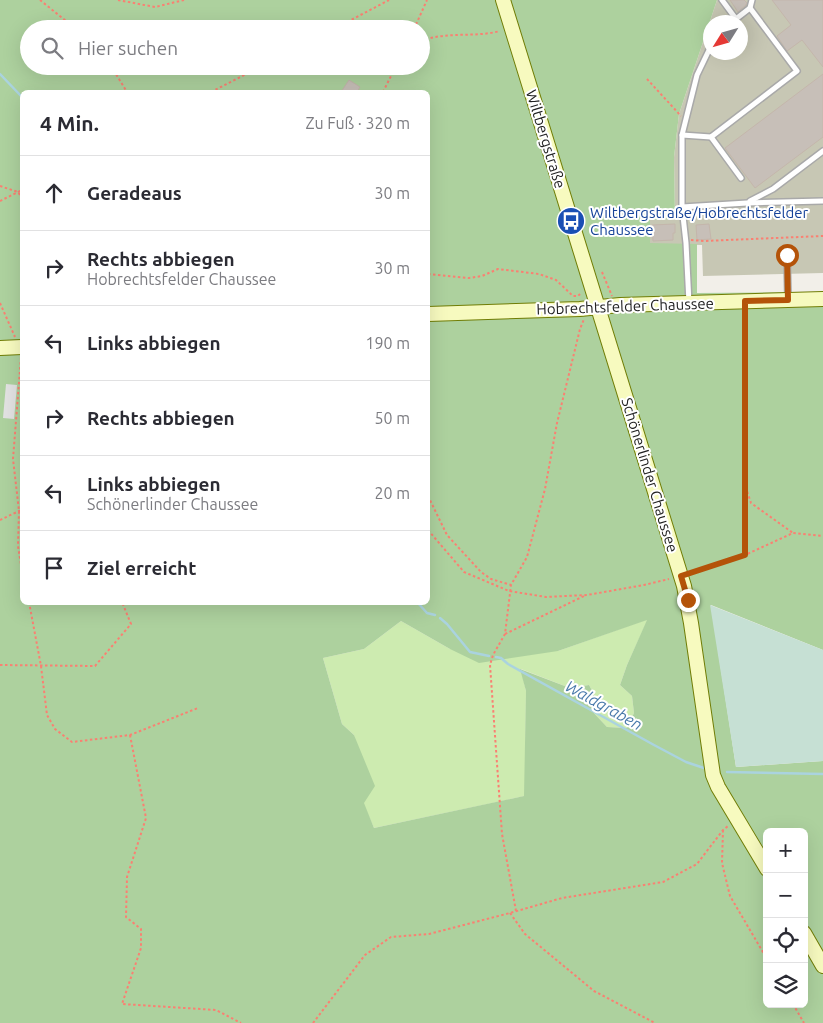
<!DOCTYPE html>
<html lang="de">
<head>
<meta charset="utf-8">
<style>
  body { margin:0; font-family:Ubuntu,sans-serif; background:#f7f7f7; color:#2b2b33 }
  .controls { position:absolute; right:15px; bottom:15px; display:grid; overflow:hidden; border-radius:8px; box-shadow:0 5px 20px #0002 }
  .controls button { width:45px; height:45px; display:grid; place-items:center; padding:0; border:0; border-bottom:1px solid #e1e1e2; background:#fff; color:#2b2b33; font:25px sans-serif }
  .compass { position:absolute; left:703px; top:15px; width:45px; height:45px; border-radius:50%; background:#fff; box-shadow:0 5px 20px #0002; rotate:233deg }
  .stop { position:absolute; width:15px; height:15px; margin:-11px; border:4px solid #b45309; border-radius:50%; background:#fff }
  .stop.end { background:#b45309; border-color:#fff; box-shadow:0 1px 5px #0008 }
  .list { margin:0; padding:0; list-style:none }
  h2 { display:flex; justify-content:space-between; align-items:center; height:65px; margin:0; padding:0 20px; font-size:21px }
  h2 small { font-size:16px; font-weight:400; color:#7c7c81 }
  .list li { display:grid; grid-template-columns:32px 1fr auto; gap:15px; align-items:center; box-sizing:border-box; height:75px; padding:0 20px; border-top:1px solid #e1e1e2 }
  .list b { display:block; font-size:19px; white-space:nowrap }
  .list p { margin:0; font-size:16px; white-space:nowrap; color:#7c7c81 }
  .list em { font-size:16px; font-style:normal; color:#7c7c81 }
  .icon { flex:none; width:28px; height:28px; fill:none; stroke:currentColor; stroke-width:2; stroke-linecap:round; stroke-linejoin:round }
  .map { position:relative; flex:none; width:823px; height:1023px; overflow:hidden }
  .search { position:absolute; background:#fff; box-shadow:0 5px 20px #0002; left:20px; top:20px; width:410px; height:55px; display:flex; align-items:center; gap:12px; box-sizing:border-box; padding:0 18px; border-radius:28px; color:#7c7c81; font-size:19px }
  .panel { position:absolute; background:#fff; box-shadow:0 5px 20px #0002; left:20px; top:90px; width:410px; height:515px; border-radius:8px }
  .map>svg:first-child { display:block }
  .construction { fill:#c7c7b4; fill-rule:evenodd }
  .grass { fill:#cdebb0 }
  .forest { fill:#add19e; fill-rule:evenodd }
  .wetland { fill:#c6e0d4 }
  .parking { fill:#e2e2e2 }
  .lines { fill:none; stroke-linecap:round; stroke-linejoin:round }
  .stream { stroke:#aad3df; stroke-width:2.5 }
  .building { fill:#c7bfb8; stroke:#c4b6ab }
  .lane-casing { stroke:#a9a9a9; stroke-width:8 }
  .secondary-casing { stroke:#707d05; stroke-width:16 }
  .path { stroke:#fa8072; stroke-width:2; stroke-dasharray:2.5 2.5; stroke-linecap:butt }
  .lane { stroke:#fff; stroke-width:5 }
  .secondary { stroke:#f7fabf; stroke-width:14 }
  .route { stroke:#b45309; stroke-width:6 }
  .labels { text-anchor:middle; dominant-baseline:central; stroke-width:4; stroke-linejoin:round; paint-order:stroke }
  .street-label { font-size:15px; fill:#222; stroke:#fff }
  .transit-label { font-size:15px; fill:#164399; stroke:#fff; text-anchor:start }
  .water-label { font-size:16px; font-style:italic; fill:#4a7aab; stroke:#fff }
</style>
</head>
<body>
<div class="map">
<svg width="823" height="1023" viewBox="0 0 823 1023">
  <rect width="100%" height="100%" fill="#f2efe9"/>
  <path class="construction" d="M 717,0 L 823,0 L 823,273 L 703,276 L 702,245 L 650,244 L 650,220 L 675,219 L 674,157 L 679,114 ZM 710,22 L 740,22 L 740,52 L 710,52 Z"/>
  <path class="grass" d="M 648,619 L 627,665 L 620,685 L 632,696 L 634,713 L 627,728 L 607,727 L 591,710 L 594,694 L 589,685 L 570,688 L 521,669 L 526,691 L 525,796 L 374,828 L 363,803 L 354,735 L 342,724 L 323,658 L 364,649 L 401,621 L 450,649 L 558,651 Z"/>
  <path class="forest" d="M 0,0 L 717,0 L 679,114 L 674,157 L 675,219 L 650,220 L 650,243 L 697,244 L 697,293 L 823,292 L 823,650 L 711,605 L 736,767 L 823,761 L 823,1023 L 0,1023 ZM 29,29 L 421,29 L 421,66 L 29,66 ZM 22,92 L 428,92 L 428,602 L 22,602 ZM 647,620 L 627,665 L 620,685 L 632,696 L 634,713 L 627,728 L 607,727 L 591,710 L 594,694 L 589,685 L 570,688 L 520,669 L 526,691 L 524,796 L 374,828 L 364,803 L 375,786 L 354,735 L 342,724 L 323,658 L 364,649 L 401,621 L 450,649 L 479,663 L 558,651 ZM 767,832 L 804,832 L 804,1004 L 767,1004 Z"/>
  <path class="wetland" d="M 710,605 L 823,650 L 823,761 L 736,767 Z"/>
  <path class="parking" d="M 6,384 L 17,385 L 14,419 L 3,418 Z"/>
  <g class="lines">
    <g class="stream">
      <path d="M 0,74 L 22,97"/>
      <path d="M 417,602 L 427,613 L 435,615"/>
      <path d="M 440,618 L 447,624 L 470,652 L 489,656"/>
      <path d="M 496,657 L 501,658 L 508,664 L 654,745 L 686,762 L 704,768"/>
      <path d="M 727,772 L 823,774"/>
    </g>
  </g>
  <g class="building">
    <path d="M 730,0 L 744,0 L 747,3 L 746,5 L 738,12 Z"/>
    <path d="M 772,0 L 823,0 L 823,67 L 802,40 L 787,51 L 777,36 L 791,25 Z"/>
    <path d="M 823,74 L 823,137 L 755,188 L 725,148 Z"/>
    <path d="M 349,80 L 360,87 L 357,92 L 341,92 Z"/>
    <path d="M 675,224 L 675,233 L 673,233 L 673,240 L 653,241 L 652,225 Z"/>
    <path d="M 709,224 L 711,239 L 697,240 L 696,225 Z"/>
  </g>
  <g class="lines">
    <defs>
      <g id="lane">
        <path d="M 722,0 L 736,19"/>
        <path d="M 750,8 L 752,0"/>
        <path d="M 682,135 L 711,137 L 797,71 L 750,8 L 732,22"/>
        <path d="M 711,137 L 741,178"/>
        <path d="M 750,201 L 773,189 L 823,151"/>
        <path d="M 682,207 L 747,203 L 823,201"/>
        <path d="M 787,255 L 788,300"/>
        <path d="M 689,303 L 686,243 L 682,207 L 682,135 L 697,75 L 710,48"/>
      </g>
      <g id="secondary">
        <path d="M 503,0 L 684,586 L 691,623 L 713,775 L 718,787 L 767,869"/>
        <path d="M 428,314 L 580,309 L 620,305 L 823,299"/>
        <path d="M 0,348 L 22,347"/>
        <path d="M 804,933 L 823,966"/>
      </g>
    </defs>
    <use href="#lane" class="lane-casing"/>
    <use href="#secondary" class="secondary-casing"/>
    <g class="path">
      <path d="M 40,0 L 76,29"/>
      <path d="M 118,0 L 155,7 L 184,0"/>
      <path d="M 334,29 L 389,0"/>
      <path d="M 414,29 L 427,0"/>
      <path d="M 421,41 C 446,31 474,38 500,31"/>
      <path d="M 111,66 L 127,92"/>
      <path d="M 647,79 L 681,116"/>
      <path d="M 211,92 L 262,66"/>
      <path d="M 383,92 L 396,66"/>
      <path d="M 0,186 L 18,192 L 22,198"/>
      <path d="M 0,201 L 22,190"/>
      <path d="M 691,240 L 704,241 L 823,236"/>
      <path d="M 602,272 L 612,296"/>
      <path d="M 428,274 L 469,278 L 482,276 L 498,269 L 539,274 L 556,280 L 573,296 L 578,296 L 580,294"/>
      <path d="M 0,303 L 15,337"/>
      <path d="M 745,312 L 745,485 L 751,503 L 793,533"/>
      <path d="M 21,357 L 13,459 L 19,511 L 18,546 L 22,571"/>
      <path d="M 745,488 L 745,555"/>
      <path d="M 428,496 L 447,535 L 481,572 L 491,579 L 511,585"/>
      <path d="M 0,520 L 19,511 L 22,511"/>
      <path d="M 428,530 L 464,572 L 509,591 L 546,597 L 587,595 L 644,585 L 669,579"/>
      <path d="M 691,573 L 745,555 L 793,533 L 823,536"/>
      <path d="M 29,602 L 41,666 L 47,715 L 55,729 L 72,742 L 130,735 L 198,708"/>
      <path d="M 505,634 L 584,596"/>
      <path d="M 0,665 L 95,666 L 131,624 L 122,602"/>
      <path d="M 130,735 L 146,818 L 127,877 L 126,917 L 141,929 L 141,948 L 122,1004 L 216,1010 L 241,1023"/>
      <path d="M 723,830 L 722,863 L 730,896 L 767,959"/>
      <path d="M 516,911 L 502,834 L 490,665 L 493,655 L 505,634 L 511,585 L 527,557 L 545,489 L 557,423 L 580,329 L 584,319"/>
      <path d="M 510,913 L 525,934 L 594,991 L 655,1023"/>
      <path d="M 793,1004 L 804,1023"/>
      <path d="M 313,1023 L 365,955 L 391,937 L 429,934 L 510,913 L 562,898 L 663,882 L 697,864 L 723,830 L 728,826"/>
    </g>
    <use href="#lane" class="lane"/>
    <use href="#secondary" class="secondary"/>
  </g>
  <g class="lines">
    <path class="route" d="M 688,600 L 681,576 L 745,555 L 745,301 L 788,300 L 787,255"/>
  </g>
  <defs>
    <symbol id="bus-disc" viewBox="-11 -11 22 22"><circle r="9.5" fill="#1a4fb4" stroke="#fff"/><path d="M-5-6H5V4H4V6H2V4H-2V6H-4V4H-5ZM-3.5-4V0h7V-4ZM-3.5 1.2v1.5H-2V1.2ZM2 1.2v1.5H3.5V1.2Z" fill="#fff"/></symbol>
  </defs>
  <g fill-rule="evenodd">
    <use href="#bus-disc" x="555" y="205" width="32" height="32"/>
  </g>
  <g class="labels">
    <g class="street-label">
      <text transform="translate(546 139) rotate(73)">Wiltbergstraße</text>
      <text transform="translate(625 306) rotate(-2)">Hobrechtsfelder Chaussee</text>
      <text transform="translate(650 475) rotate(73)">Schönerlinder Chaussee</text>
    </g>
    <g class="transit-label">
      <text x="590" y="212">Wiltbergstraße/Hobrechtsfelder<tspan x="590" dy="17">Chaussee</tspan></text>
    </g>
    <g class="water-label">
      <text transform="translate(604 705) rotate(29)">Waldgraben</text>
    </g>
  </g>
</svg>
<div class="controls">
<button>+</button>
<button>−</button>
<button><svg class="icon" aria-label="locate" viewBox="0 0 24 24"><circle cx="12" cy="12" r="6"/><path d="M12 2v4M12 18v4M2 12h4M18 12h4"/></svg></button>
<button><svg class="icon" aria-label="layers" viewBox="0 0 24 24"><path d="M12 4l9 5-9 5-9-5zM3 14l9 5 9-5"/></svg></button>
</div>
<svg class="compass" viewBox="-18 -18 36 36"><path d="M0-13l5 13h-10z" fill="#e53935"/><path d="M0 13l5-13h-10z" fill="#7c7c81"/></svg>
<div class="stop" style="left:787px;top:255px"></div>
<div class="stop end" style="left:688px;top:600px"></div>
<div class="search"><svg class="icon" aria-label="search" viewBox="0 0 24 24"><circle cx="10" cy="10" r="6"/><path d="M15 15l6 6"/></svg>Hier suchen</div>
<section class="panel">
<h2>4 Min.<small>Zu Fuß · 320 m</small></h2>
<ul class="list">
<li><svg class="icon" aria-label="ahead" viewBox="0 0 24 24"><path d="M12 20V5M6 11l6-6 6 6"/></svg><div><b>Geradeaus</b></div><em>30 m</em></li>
<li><svg class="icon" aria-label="right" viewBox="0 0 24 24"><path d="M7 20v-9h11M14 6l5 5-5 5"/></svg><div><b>Rechts abbiegen</b><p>Hobrechtsfelder Chaussee</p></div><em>30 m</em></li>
<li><svg class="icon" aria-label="left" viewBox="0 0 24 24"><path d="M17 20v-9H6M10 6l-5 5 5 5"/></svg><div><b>Links abbiegen</b></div><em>190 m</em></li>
<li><svg class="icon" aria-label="right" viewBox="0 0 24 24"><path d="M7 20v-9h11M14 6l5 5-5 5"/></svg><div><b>Rechts abbiegen</b></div><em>50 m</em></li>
<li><svg class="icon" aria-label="left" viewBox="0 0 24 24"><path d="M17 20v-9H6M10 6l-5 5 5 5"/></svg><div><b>Links abbiegen</b><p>Schönerlinder Chaussee</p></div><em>20 m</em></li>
<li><svg class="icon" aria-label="arrive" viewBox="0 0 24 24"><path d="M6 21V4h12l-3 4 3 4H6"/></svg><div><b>Ziel erreicht</b></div></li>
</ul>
</section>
</div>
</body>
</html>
